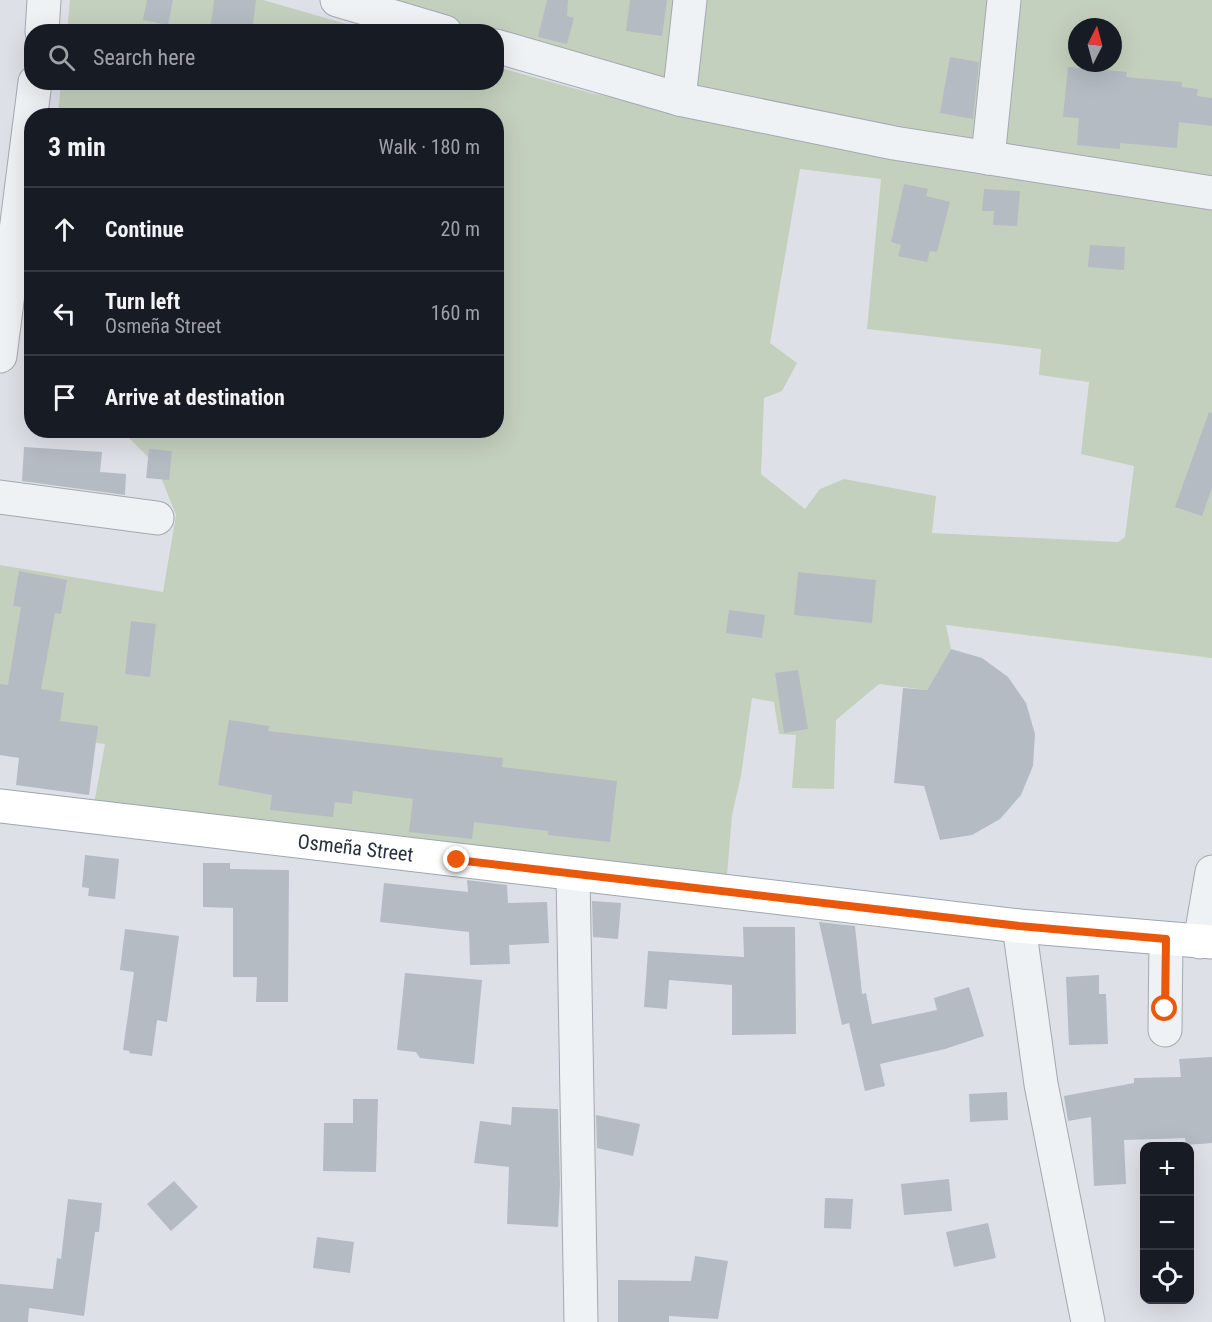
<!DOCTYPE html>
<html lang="en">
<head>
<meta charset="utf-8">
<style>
  body { margin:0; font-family:"Roboto Condensed",sans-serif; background:#242831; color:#f1f3f6 }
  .controls { position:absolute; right:18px; bottom:18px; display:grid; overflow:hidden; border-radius:12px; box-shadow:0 6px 24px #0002 }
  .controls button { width:54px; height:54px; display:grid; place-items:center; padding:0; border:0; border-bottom:2px solid #363941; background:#171b24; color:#f1f3f6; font:30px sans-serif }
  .compass { position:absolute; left:1068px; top:18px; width:54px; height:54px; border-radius:50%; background:#171b24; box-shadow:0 6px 24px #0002; rotate:6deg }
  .stop { position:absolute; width:18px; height:18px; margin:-14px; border:4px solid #ea580c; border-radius:50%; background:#fff }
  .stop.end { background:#ea580c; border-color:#fff; box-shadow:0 2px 6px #0008 }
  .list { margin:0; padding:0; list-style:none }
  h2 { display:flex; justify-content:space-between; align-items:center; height:78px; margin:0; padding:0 24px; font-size:26px }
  h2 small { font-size:20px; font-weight:400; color:#9ea1a6 }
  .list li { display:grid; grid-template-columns:39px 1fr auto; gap:18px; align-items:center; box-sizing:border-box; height:84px; padding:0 24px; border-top:2px solid #363941 }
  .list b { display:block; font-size:22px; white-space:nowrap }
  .list p { margin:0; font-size:20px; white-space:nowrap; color:#9ea1a6 }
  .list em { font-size:20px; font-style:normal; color:#9ea1a6 }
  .icon { flex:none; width:33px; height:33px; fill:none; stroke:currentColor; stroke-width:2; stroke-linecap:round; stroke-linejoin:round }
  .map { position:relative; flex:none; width:1212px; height:1322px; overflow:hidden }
  .search { position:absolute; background:#171b24; box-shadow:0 6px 24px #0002; left:24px; top:24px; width:480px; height:66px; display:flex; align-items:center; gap:15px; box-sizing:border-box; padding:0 21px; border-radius:24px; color:#9ea1a6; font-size:22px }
  .panel { position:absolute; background:#171b24; box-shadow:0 6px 24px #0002; left:24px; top:108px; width:480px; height:330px; border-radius:24px }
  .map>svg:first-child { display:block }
  .green { fill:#c4d0be; fill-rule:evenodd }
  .building { fill:#b4bbc3 }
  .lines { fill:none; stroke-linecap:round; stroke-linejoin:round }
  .minor-casing { stroke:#a3a8b1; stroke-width:35 }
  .major-casing { stroke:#9ca6b2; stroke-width:35 }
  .minor { stroke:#eff2f5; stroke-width:33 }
  .major { stroke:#fff; stroke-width:33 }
  .route { stroke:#ea580c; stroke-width:8 }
  .labels { text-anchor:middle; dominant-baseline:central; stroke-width:6; stroke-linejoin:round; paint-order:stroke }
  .street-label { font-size:20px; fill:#27303d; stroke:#ecf0f4 }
</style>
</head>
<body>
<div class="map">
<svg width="1212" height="1322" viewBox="0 0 1212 1322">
  <rect width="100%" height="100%" fill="#dde1e7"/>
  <g class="green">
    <path d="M 70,0 L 263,0 L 371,31 L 67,32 Z"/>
    <path d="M 365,0 L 681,0 L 672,82 L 496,32 L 469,31 Z"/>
    <path d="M 705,0 L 996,0 L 975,147 L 696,88 Z"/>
    <path d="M 1017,0 L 1212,0 L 1212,182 L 1013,149 L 1007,144 L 1006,137 ZM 1077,27 L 1113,27 L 1113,63 L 1077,63 Z"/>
    <path d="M 497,67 L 591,93 L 831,144 L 1212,207 L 1212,658 L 946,625 L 951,649 L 927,690 L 879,684 L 836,720 L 834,789 L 792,788 L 796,735 L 779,734 L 774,702 L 752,698 L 741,776 L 732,815 L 726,887 L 94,804 L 105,744 L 0,730 L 0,565 L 163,592 L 176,515 L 156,465 L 122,431 L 496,430 L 496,116 L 58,115 L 61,83 L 496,82 ZM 800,169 L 881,179 L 867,329 L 1041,349 L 1039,375 L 1089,382 L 1081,454 L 1134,466 L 1125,537 L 1118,542 L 932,533 L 936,496 L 844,479 L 820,489 L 805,509 L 761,474 L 764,398 L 782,391 L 797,363 L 770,343 Z"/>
  </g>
  <g class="building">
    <path d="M 147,0 L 173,0 L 168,25 L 143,20 Z"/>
    <path d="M 214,0 L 256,0 L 252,32 L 210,32 Z"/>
    <path d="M 547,0 L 568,0 L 567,16 L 574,18 L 567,44 L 538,37 Z"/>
    <path d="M 630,0 L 667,0 L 662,36 L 626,31 Z"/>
    <path d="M 950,57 L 979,62 L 973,119 L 940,113 Z"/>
    <path d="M 1068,67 L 1127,72 L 1126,77 L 1182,82 L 1182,87 L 1198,89 L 1197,96 L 1212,98 L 1212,126 L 1179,122 L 1177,148 L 1120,143 L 1120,149 L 1077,145 L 1079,118 L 1063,117 Z"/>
    <path d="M 904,184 L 928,189 L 926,196 L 950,202 L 937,252 L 930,251 L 927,262 L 898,256 L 901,245 L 891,242 Z"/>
    <path d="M 984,189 L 1020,191 L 1017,226 L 993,225 L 994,211 L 982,211 Z"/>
    <path d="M 1090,245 L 1125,247 L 1124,270 L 1088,267 Z"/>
    <path d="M 1209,412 L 1212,413 L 1212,488 L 1202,516 L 1175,507 Z"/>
    <path d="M 24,447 L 102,452 L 100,472 L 126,474 L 125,495 L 22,481 Z"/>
    <path d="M 149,449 L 172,451 L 169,480 L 146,478 Z"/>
    <path d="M 19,571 L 67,580 L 61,614 L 55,613 L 41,689 L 64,693 L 60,721 L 98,726 L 89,795 L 16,785 L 19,758 L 0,755 L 0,684 L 8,685 L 21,607 L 13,606 Z"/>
    <path d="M 798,572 L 876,580 L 872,623 L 794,615 Z"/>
    <path d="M 729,610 L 765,615 L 762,638 L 726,633 Z"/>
    <path d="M 131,621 L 156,624 L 150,677 L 125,674 Z"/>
    <path d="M 951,649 L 982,658 L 1008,677 L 1026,703 L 1035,734 L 1033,766 L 1021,795 L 1000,819 L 972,835 L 940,840 L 924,786 L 894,783 L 903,688 L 927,690 Z"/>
    <path d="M 798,670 L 808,729 L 784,733 L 775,673 Z"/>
    <path d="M 229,720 L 269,726 L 268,731 L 503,758 L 502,767 L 617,781 L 610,842 L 548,835 L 548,831 L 474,822 L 472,839 L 409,832 L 413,799 L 353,791 L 352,804 L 335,802 L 333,817 L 270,810 L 272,795 L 218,785 Z"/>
    <path d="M 85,855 L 119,859 L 115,899 L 88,896 L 89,888 L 82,887 Z"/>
    <path d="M 203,863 L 230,863 L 230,869 L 289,870 L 288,1002 L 256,1002 L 257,977 L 233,977 L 233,908 L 203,907 Z"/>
    <path d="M 467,880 L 507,885 L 508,903 L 547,902 L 549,943 L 509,945 L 510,964 L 470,965 L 469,932 L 380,922 L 384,883 L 468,892 Z"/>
    <path d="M 592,901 L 621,903 L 618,939 L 593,937 Z"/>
    <path d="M 819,922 L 855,926 L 862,994 L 866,993 L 872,1024 L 937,1010 L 934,998 L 969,987 L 984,1036 L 945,1049 L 880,1064 L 885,1086 L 865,1091 L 849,1023 L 842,1025 Z"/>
    <path d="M 743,927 L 795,927 L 796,1034 L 732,1035 L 732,985 L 669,980 L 667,1009 L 644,1007 L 648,951 L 744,957 Z"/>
    <path d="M 125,929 L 179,936 L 167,1022 L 157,1020 L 152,1056 L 129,1053 L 130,1051 L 123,1050 L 134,972 L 120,970 Z"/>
    <path d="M 405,973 L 482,980 L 474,1064 L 420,1058 L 416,1052 L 397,1050 Z"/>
    <path d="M 1099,975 L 1099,994 L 1106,994 L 1108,1044 L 1069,1045 L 1066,977 Z"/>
    <path d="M 1212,1057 L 1212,1143 L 1186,1145 L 1185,1138 L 1124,1140 L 1126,1184 L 1094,1186 L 1091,1117 L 1068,1121 L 1064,1096 L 1134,1083 L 1134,1078 L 1181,1077 L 1179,1059 Z"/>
    <path d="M 1007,1092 L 1008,1120 L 970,1122 L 969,1094 Z"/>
    <path d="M 353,1099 L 378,1099 L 376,1172 L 323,1171 L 324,1123 L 353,1123 Z"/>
    <path d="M 512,1107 L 558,1109 L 560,1185 L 558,1227 L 507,1224 L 509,1167 L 474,1163 L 480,1121 L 511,1125 Z"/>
    <path d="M 596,1115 L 640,1124 L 633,1156 L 597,1148 Z"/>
    <path d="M 949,1179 L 952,1211 L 904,1215 L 901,1184 Z"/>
    <path d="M 174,1181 L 198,1207 L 171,1231 L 147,1204 Z"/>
    <path d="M 825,1198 L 853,1199 L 851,1229 L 824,1228 Z"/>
    <path d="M 68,1199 L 102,1203 L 99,1232 L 95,1232 L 84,1316 L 29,1308 L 28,1322 L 0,1322 L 0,1284 L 53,1289 L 57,1258 L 61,1259 Z"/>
    <path d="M 988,1223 L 996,1258 L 954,1267 L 946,1232 Z"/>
    <path d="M 317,1237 L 354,1242 L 350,1273 L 313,1268 Z"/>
    <path d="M 695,1256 L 728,1261 L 718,1319 L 669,1316 L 669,1322 L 618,1322 L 618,1280 L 691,1281 Z"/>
  </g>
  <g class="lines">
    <defs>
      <g id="minor">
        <path d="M 337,0 L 445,32"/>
        <path d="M 42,32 L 44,0"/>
        <path d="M 496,46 L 679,99 L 894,143 L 1212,193"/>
        <path d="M 679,99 L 690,0"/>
        <path d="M 988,158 L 1004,0"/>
        <path d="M 0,356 L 35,82"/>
        <path d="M 0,497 L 157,518"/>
        <path d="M 573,874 L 581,1322"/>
        <path d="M 1019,926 L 1041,1084 L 1088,1322"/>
        <path d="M 1200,942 L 1212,872"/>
        <path d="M 1165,1030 L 1166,939"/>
      </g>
      <g id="major">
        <path id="s1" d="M 0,806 L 1019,926 L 1212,942"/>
      </g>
    </defs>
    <use href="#minor" class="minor-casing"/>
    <use href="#major" class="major-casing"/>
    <use href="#minor" class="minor"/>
    <use href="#major" class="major"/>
  </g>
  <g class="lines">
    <path class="route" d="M 457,860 L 1019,926 L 1166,939 L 1165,1009"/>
  </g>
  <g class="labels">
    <g class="street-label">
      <text stroke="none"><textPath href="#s1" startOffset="358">Osmeña Street</textPath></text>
    </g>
  </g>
</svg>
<div class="controls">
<button>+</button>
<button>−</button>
<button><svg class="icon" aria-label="locate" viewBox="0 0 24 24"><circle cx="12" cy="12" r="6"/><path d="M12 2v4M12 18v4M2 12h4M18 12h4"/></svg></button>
</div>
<svg class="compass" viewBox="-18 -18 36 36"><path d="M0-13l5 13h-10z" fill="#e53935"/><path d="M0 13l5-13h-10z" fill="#9ea1a6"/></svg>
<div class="stop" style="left:1165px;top:1009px"></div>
<div class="stop end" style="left:457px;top:860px"></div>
<div class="search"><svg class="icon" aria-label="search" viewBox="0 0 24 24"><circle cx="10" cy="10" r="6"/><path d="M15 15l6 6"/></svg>Search here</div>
<section class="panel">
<h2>3 min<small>Walk · 180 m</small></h2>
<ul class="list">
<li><svg class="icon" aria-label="ahead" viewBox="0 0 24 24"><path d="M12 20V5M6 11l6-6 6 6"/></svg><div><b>Continue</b></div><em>20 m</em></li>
<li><svg class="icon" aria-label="left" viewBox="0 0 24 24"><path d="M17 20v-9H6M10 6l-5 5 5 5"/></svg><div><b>Turn left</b><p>Osmeña Street</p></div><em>160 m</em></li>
<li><svg class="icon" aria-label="arrive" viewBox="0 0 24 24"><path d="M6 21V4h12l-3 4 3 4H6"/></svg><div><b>Arrive at destination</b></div></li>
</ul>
</section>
</div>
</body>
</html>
